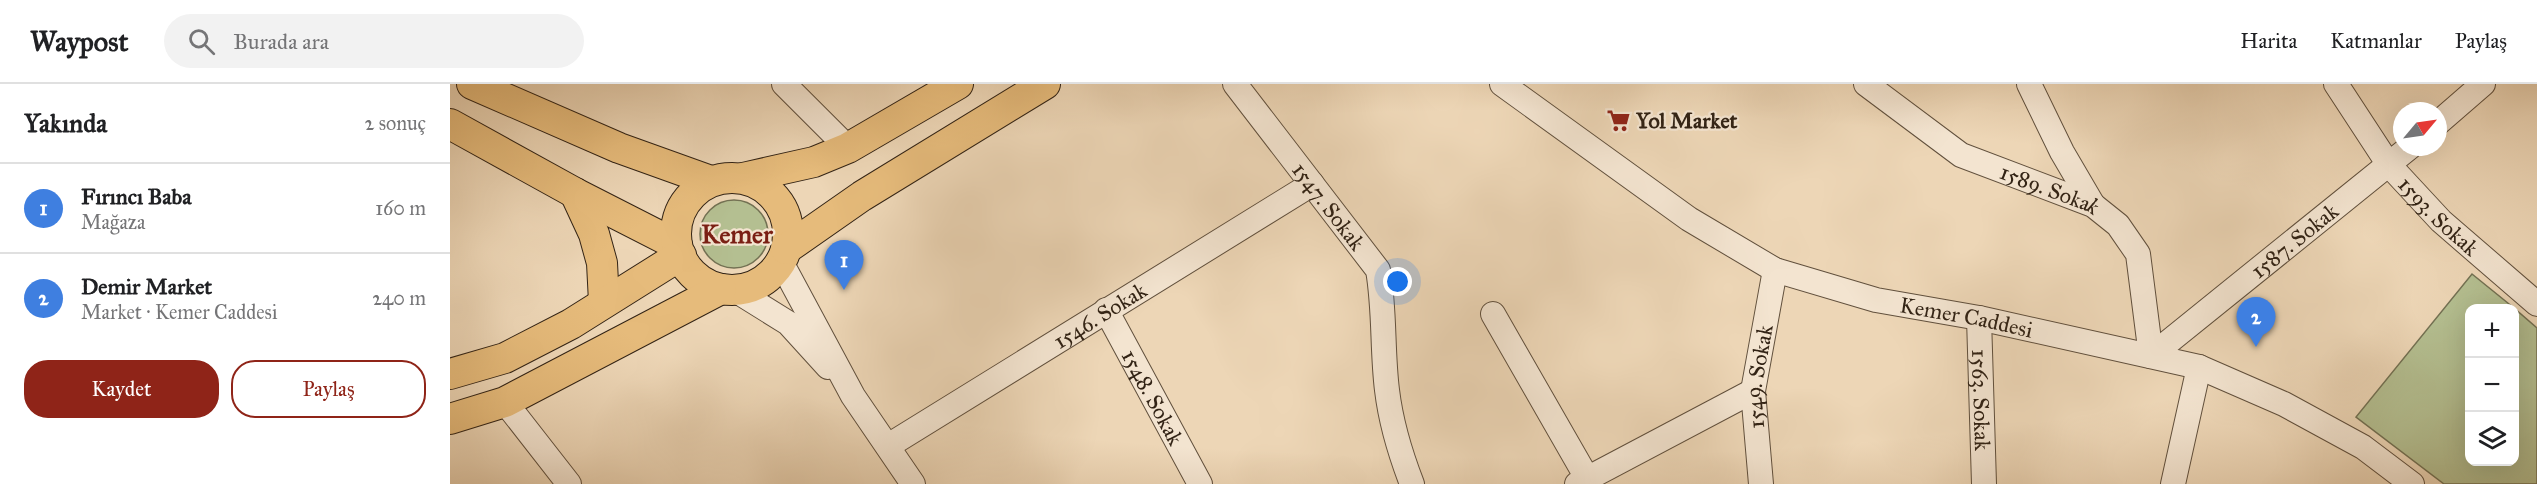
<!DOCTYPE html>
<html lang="tr">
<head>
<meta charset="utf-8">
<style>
  body { margin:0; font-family:"IM FELL Great Primer",serif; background:#f2f2f2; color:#202124 }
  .controls { position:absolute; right:18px; bottom:18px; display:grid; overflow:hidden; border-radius:12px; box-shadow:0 6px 24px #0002 }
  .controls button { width:54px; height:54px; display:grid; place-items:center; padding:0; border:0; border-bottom:2px solid #e0e0e0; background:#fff; color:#202124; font:30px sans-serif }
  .compass { position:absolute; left:1943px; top:18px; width:54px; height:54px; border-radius:50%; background:#fff; box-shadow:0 6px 24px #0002; rotate:61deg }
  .you { position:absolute; left:948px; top:198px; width:21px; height:21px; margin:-15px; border:4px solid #fff; border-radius:50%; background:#1a73e8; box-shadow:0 0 0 9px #1a73e833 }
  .badge { display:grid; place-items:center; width:39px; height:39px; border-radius:50%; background:#8f2418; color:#fff; font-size:20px; font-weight:700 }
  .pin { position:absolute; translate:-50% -50px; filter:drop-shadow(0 2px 3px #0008) }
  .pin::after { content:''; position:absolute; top:32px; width:21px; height:18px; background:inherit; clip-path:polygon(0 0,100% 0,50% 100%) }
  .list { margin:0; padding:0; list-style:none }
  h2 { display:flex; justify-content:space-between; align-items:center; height:78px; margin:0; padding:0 24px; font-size:26px }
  h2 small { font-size:20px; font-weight:400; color:#757577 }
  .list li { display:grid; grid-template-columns:39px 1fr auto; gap:18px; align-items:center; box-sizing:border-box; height:90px; padding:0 24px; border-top:2px solid #e0e0e0 }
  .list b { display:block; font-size:22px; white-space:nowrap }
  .list p { margin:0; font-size:20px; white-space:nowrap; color:#757577 }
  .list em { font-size:20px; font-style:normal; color:#757577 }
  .actions { display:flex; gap:12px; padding:18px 24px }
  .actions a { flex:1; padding:14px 0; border:2px solid #8f2418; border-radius:24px; text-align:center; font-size:21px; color:#8f2418 }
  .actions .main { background:#8f2418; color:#fff }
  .icon { flex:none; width:33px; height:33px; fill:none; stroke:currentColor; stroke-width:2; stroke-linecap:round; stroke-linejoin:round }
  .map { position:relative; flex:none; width:2087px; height:400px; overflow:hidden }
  header { display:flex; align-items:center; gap:36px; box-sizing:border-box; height:84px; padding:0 30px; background:#fff; border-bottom:2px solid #e0e0e0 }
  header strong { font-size:28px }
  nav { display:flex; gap:33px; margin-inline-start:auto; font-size:21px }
  .search { width:420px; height:54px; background:#f2f2f2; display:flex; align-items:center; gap:15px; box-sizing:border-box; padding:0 21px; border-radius:33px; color:#757577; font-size:22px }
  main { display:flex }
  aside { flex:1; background:#fff }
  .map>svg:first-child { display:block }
  .green { fill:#b4bf91; stroke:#737153; stroke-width:1.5 }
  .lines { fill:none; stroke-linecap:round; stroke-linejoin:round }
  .minor-casing { stroke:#61503d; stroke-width:26 }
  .major-casing { stroke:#322315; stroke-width:32 }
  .minor { stroke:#f3e4d0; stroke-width:24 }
  .major { stroke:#e6bb7b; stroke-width:30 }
  .labels { text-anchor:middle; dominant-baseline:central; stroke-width:4.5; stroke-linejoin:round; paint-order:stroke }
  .poi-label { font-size:22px; font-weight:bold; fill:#322315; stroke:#f3e4d0; text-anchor:start }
  .street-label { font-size:22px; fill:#322315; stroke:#f3e4d0 }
  .quarter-label { font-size:26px; font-weight:bold; fill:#7a1f14; stroke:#f3e4d0 }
</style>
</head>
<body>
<header>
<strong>Waypost</strong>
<div class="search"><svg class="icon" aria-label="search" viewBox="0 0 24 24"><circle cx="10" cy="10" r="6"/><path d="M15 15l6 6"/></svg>Burada ara</div>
<nav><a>Harita</a><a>Katmanlar</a><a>Paylaş</a></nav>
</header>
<main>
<aside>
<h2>Yakında<small>2 sonuç</small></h2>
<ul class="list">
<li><span class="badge" style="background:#3f7fe0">1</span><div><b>Fırıncı Baba</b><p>Mağaza</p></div><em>160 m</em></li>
<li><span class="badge" style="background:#3f7fe0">2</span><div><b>Demir Market</b><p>Market · Kemer Caddesi</p></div><em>240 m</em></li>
</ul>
<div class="actions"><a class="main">Kaydet</a><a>Paylaş</a></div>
</aside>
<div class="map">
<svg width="2087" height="400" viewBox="0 0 2087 400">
  <rect width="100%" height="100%" fill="#edd6b6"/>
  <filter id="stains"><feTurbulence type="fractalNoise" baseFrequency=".00333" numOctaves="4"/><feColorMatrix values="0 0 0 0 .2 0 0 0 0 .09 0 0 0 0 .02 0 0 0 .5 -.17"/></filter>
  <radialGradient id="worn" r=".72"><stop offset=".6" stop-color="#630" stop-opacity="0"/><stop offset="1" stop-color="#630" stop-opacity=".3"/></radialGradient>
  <g class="green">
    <circle cx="284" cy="150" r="34"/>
    <path d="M 2022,190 L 2064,224 L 2020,225 L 2020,378 L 2064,378 L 2065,225 L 2087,244 L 2087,400 L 1994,400 L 1906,333 Z"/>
  </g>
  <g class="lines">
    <defs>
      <g id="minor">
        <path d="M 334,0 L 398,64"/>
        <path id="s1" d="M 785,0 L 928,186 C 935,226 932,266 937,306 C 941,340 950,369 962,400"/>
        <path id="s2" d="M 1052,0 L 1239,135 L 1325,186 L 1426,216 L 1529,234 L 1749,283 L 1834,320 L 1913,363 L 1962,400"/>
        <path id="s3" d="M 1416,0 L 1511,71 L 1643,121 L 1668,141 L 1688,170 L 1701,272"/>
        <path d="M 1579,0 L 1612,68 L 1643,121"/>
        <path id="s4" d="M 1886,0 L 1939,81 L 1991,137 L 2087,220"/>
        <path d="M 1988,39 L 2033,0"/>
        <path d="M 331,178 L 403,312 L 463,400"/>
        <path d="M 285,206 L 338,239 L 378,283"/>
        <path id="s5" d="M 656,226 L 750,400"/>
        <path d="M 1043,230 L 1137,394"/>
        <path id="s6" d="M 1529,234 L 1534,400"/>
        <path id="s7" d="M 1701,272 L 1960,63"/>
        <path d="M 55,318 L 119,400"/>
        <path id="s8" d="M 438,362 L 862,100"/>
        <path d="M 1127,400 L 1303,307"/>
        <path id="s9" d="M 1311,400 L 1303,307 L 1325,186"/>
        <path d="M 1723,400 L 1749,283"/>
      </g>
      <g id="major">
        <path d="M 22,0 L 169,64 L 261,97"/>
        <path d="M 0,40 L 125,109 L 227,161"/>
        <path d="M 293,94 L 364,78 L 398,64 L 508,0"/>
        <circle cx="282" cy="150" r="56"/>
        <path d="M 125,109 L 144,150 L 152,179 L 154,218"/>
        <path d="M 336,165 L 412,112 L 595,0"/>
        <path d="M 0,290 L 55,274 L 121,240 L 231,171"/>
        <path d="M 0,335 L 55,318 L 271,205"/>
      </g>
    </defs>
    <use href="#minor" class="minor-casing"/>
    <use href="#major" class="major-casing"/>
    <use href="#minor" class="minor"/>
    <use href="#major" class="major"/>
  </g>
  <defs>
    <symbol id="supermarket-bare" viewBox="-9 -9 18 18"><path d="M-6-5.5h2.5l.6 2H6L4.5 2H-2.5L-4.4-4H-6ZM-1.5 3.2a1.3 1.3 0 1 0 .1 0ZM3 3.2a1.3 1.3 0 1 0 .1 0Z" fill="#8f2418" stroke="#f3e4d0" stroke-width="2.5" paint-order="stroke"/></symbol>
  </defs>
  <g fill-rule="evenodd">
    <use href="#supermarket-bare" x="1152" y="20" width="33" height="33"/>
  </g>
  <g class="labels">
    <g class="poi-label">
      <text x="1186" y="36">Yol Market</text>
    </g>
    <g class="street-label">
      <text stroke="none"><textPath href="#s3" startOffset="214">1589. Sokak</textPath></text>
      <text stroke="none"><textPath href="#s1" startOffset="154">1547. Sokak</textPath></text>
      <text stroke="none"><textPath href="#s4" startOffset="168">1593. Sokak</textPath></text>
      <text stroke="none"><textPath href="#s7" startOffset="184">1587. Sokak</textPath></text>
      <text stroke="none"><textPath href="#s8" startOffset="249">1546. Sokak</textPath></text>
      <text stroke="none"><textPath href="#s2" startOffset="528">Kemer Caddesi</textPath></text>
      <text stroke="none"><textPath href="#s9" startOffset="108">1549. Sokak</textPath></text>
      <text stroke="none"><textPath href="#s5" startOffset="99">1548. Sokak</textPath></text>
      <text stroke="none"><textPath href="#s6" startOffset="82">1563. Sokak</textPath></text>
    </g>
    <g class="quarter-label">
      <text x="287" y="150">Kemer</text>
    </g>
  </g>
  <rect width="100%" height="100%" filter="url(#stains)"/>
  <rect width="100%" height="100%" fill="url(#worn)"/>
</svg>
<div class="controls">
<button>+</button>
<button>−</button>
<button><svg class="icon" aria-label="layers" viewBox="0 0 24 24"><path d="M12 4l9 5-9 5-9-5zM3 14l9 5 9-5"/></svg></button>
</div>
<svg class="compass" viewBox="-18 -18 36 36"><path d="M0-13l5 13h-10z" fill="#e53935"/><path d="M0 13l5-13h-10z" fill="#757577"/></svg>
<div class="you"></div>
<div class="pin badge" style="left:394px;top:206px;background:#3f7fe0">1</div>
<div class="pin badge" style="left:1806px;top:263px;background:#3f7fe0">2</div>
</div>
</main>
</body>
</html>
